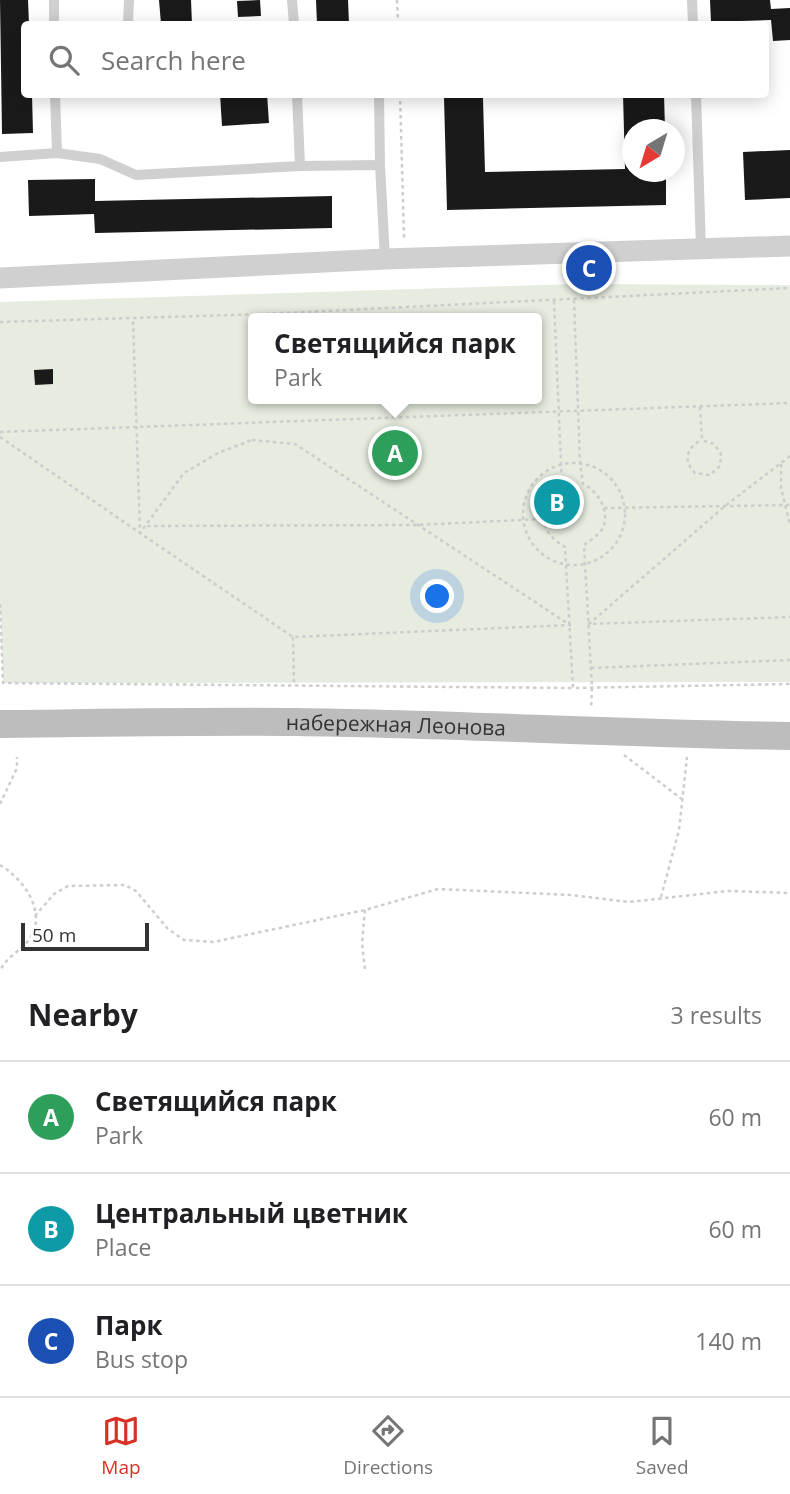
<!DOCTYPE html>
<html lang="en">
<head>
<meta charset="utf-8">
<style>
  body { margin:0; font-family:"Open Sans",sans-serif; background:#f6f6f6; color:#202124 }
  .compass { position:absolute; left:622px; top:119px; width:63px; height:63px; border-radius:50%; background:#fff; box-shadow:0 4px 18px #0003; rotate:218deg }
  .scale { position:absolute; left:21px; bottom:18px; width:128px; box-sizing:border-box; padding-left:7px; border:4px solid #333; border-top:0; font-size:19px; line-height:24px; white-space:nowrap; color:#333; -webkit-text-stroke:5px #fff; paint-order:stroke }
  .you { position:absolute; left:438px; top:597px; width:24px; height:24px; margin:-18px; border:5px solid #fff; border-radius:50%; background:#1a73e8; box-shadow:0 0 0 10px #1a73e833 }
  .badge { display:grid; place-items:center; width:46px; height:46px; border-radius:50%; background:#d93025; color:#fff; font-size:23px; font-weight:700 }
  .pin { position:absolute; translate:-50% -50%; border:4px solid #fff; box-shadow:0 2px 7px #0006 }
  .popup { position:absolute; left:248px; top:313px; width:294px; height:91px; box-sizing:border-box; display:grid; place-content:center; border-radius:7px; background:#fff; filter:drop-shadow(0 2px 5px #0005); font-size:23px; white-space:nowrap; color:#757577 }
  .popup b { font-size:26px; color:#202124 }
  .popup::after { content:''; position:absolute; left:50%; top:100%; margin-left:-14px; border:14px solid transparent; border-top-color:#fff }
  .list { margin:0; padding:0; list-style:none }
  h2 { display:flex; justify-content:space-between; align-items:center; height:91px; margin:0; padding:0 28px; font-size:30px }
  h2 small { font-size:23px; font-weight:400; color:#757577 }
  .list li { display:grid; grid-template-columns:46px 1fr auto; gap:21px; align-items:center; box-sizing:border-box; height:112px; padding:0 28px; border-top:2px solid #e0e0e0 }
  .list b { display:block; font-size:26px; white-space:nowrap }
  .list p { margin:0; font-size:23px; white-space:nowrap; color:#757577 }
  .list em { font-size:23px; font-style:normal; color:#757577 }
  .icon { flex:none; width:38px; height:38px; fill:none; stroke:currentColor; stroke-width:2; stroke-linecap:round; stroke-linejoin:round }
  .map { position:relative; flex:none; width:790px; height:969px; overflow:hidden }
  .search { position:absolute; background:#fff; box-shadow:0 4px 18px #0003; left:21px; right:21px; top:21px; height:77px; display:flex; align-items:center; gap:18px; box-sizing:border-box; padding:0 24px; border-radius:7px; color:#757577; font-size:26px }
  .sheet { height:427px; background:#fff }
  nav { display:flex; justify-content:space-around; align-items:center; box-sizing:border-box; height:98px; border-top:2px solid #e0e0e0; background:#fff; font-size:19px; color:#757577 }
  nav a { display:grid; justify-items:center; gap:4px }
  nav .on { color:#d93025 }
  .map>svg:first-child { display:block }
  .green { fill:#e6ecdf; fill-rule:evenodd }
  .building { fill:#1a1a1a }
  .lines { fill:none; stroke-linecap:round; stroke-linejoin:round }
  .path { stroke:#cdcdcd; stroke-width:2.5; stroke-dasharray:3.5 3.5; stroke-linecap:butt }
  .lane { stroke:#d0d0d0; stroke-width:10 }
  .street { stroke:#d0d0d0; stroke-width:21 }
  .secondary { stroke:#bdbdbd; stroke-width:28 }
  .labels { text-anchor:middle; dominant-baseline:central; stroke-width:7; stroke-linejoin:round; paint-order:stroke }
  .street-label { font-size:21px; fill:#333; stroke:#fff }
</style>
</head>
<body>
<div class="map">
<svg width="790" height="969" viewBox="0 0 790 969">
  <rect width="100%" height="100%" fill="#fff"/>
  <path class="green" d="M 575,284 L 790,285 L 790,682 L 3,683 L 0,604 L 0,302 ZM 253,318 L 537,318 L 537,399 L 253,399 Z"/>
  <g class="building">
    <path d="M 0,0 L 28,0 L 29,24 L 24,24 L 24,94 L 32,94 L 33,133 L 2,134 Z"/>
    <path d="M 159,0 L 191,0 L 192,24 L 161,24 Z"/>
    <path d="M 260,0 L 261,16 L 238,17 L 237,1 Z"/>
    <path d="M 316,0 L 348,0 L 349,24 L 317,24 Z"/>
    <path d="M 710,0 L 770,0 L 771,9 L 790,8 L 790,40 L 773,41 L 771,20 L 711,22 Z"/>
    <path d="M 220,94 L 267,94 L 269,123 L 222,126 Z"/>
    <path d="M 623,94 L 664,94 L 665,130 L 632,130 L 632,172 L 666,172 L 666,205 L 447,210 L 444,98 L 483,98 L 485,172 L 625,169 Z"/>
    <path d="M 790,150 L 790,198 L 745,200 L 743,152 Z"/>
    <path d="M 95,179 L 95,201 L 332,196 L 332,228 L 95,233 L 94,214 L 29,216 L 28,180 Z"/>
    <path d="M 53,369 L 53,384 L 35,385 L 34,370 Z"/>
  </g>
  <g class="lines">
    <g class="path">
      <path d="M 397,0 L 398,24"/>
      <path d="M 400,94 L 404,238"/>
      <path d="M 574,300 L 580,462 L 583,484 C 597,490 609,509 604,525 C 601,534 591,540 584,545 L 592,688 L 591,709"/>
      <path d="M 554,301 L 562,486 C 543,495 537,521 552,537 C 555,541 561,544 565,547 L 573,688 L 790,684"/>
      <path d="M 0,322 L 265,314 L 790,288"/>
      <path d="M 700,407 L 702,440 L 714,444 L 721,454 L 720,466 L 710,475 L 695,473 C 683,461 686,447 702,440"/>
      <path d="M 0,432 L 790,403"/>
      <path d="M 0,437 L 140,533 L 133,319"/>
      <path d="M 252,440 L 295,444 L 570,625 L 293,637 L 140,533 L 184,473 L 218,453 Z"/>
      <path d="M 790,456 L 725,506 L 589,624 L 790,617"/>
      <circle cx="574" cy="514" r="51"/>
      <path d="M 781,464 L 781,488 L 790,525"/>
      <path d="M 604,508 L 790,505"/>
      <path d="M 147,526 L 417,525 L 542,519"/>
      <path d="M 0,604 L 3,683 L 573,688"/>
      <path d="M 293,637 L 294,686"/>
      <path d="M 591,668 L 790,660"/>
      <path d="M 624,755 L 683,800"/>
      <path d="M 0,804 L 17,768 L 17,757"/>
      <path d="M 0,865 C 24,879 49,914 28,941 C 20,951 7,957 1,969"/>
      <path d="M 661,897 L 679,830 L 687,757"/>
      <path d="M 35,916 L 54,894 L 68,886 L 125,885 L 136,891 L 168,929 L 184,940 L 213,942 L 365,910 L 438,889 L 571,895 L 629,902 L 728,891 L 790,893"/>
      <path d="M 365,969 L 362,943 L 365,910"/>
    </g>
    <g class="lane">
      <path d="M 292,0 L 294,24"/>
      <path d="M 692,0 L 693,24"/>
      <path d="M 54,24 L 54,0"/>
      <path d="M 128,24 L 129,0"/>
      <path d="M 55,94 L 57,153"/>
      <path d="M 297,94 L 300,166"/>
      <path d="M 379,94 L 380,165"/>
      <path d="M 696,94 L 701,249"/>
      <path d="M 0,157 L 57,153 L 100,159 L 136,175 L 300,166 L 380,165 L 385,259"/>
    </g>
    <path class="street" d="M 0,278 L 385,259 L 790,246"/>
    <path class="secondary" id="s1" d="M 0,724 C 99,723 198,721 297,722 C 461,724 626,734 790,736"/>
  </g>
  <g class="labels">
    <g class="street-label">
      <text stroke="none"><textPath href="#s1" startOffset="396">набережная Леонова</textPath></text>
    </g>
  </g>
</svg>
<svg class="compass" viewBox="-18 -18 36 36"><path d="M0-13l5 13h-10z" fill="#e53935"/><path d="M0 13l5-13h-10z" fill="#757577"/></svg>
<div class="scale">50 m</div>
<div class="you"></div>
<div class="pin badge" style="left:395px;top:453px;background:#2e9e5b">A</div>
<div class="popup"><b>Светящийся парк</b>Park</div>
<div class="pin badge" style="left:557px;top:502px;background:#0f9aa8">B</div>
<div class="pin badge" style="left:589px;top:268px;background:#1a4fb4">C</div>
<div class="search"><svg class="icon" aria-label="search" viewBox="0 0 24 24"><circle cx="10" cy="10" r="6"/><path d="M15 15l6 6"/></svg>Search here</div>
</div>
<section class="sheet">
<h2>Nearby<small>3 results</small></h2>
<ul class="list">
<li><span class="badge" style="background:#2e9e5b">A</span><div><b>Светящийся парк</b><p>Park</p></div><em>60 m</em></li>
<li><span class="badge" style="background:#0f9aa8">B</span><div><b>Центральный цветник</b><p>Place</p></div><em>60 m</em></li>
<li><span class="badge" style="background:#1a4fb4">C</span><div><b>Парк</b><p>Bus stop</p></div><em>140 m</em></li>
</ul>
</section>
<nav>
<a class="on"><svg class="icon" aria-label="map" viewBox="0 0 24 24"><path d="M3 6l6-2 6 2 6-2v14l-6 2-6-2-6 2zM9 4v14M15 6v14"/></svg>Map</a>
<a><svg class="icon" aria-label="directions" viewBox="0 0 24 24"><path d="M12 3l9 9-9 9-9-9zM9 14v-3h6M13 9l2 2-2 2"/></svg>Directions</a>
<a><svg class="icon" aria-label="saved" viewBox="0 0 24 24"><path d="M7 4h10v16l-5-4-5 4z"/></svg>Saved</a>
</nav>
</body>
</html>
